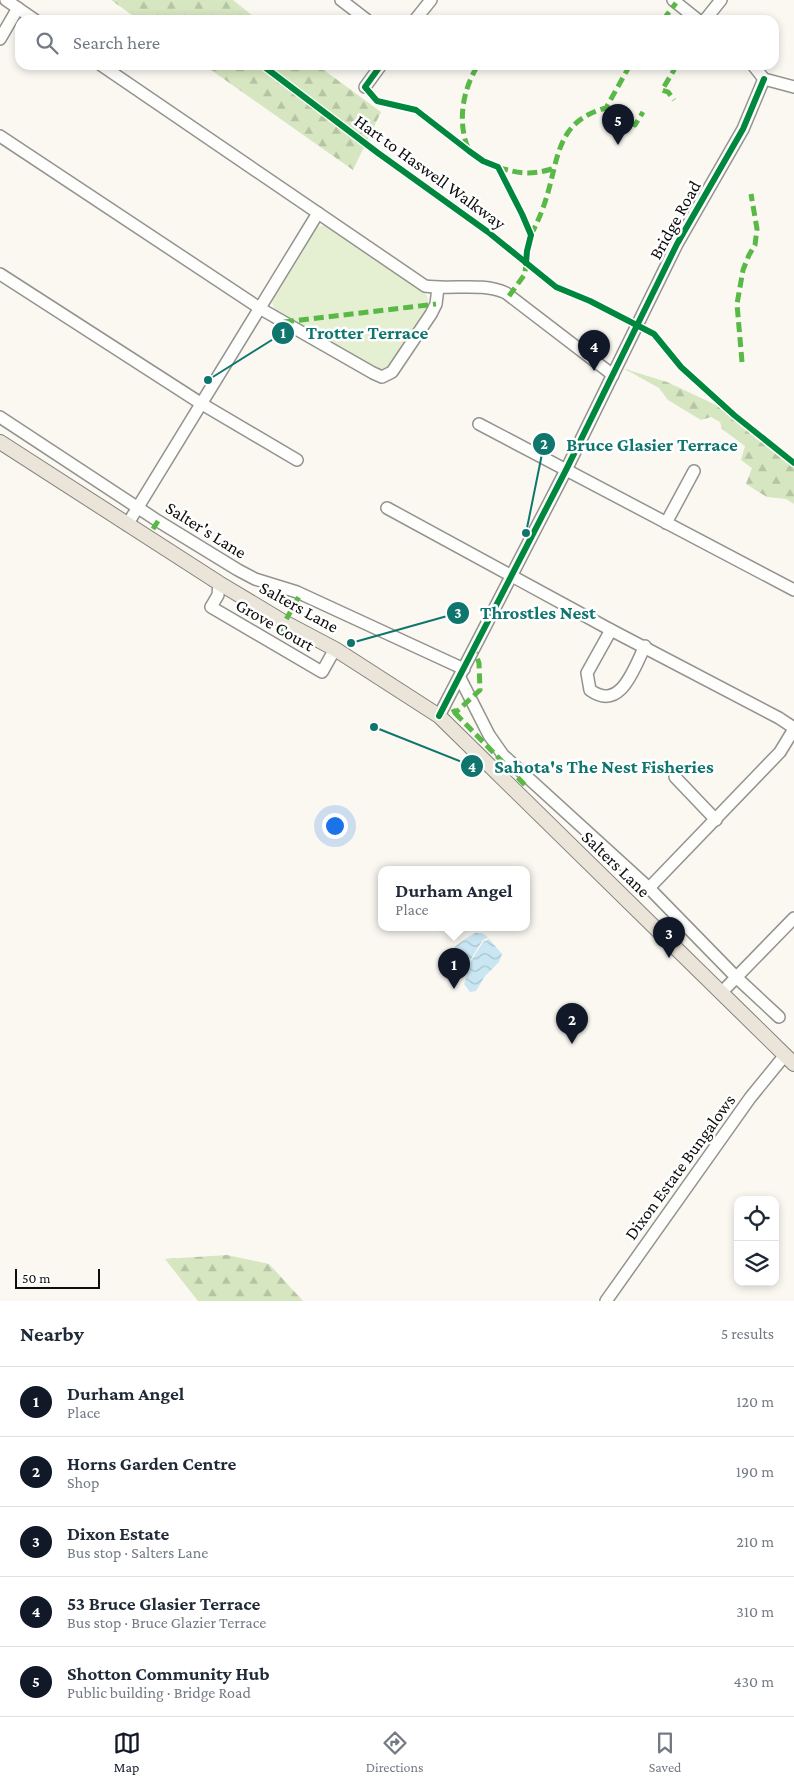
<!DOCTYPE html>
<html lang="en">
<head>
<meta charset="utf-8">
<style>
  body { margin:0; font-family:"Crimson Pro",serif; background:#f2f2f3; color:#1f2937 }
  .controls { position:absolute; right:15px; bottom:15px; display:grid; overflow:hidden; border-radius:10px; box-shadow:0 2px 8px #0003 }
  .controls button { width:45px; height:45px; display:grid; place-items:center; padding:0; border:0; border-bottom:1px solid #e0e1e3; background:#fff; color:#1f2937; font:25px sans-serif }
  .scale { position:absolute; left:15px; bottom:12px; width:85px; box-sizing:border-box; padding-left:5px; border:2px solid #0d0d0d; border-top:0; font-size:14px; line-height:18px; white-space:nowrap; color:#0d0d0d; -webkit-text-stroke:4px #fff; paint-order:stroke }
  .you { position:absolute; left:334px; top:825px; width:18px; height:18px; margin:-12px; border:4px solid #fff; border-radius:50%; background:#1a73e8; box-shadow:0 0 0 8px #1a73e833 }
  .badge { display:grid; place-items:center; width:32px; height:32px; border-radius:50%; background:#111827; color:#fff; font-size:16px; font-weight:700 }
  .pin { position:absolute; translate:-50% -41px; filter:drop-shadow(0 1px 2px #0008) }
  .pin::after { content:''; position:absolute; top:26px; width:18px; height:15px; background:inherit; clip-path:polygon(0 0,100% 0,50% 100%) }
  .popup { position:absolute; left:378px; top:866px; width:152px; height:65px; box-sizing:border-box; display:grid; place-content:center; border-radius:10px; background:#fff; filter:drop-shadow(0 1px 4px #0005); font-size:16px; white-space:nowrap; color:#747a83 }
  .popup b { font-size:19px; color:#1f2937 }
  .popup::after { content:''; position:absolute; left:50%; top:100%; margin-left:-10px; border:10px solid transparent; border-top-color:#fff }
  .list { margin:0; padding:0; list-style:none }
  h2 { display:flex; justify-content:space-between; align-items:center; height:65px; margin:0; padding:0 20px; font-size:21px }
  h2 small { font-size:16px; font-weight:400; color:#747a83 }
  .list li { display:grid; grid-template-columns:32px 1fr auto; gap:15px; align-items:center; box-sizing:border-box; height:70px; padding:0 20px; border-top:1px solid #e0e1e3 }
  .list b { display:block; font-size:19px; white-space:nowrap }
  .list p { margin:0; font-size:16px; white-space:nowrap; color:#747a83 }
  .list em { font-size:16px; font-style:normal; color:#747a83 }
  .icon { flex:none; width:28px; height:28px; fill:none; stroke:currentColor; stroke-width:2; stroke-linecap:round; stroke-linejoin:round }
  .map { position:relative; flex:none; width:794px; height:1301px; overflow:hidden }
  .search { position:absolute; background:#fff; box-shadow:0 2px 8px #0003; left:15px; right:15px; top:15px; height:55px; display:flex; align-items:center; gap:12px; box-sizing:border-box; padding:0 18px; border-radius:15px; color:#747a83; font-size:19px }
  .sheet { height:415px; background:#fff }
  nav { display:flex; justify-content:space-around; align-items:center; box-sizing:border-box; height:70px; border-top:1px solid #e0e1e3; background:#fff; font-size:14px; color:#747a83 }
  nav a { display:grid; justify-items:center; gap:2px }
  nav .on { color:#111827 }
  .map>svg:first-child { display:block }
  .grass { fill:#e5efd2 }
  .forest { fill:url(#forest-firs) }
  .water { fill:url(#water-waves) }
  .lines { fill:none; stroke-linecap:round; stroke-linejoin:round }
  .minor-casing { stroke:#949390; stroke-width:14 }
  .major-casing { stroke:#81807d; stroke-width:16 }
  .minor { stroke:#fefefd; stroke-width:11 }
  .major { stroke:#ebe5d9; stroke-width:14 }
  .quiet { stroke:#58b947; stroke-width:5; stroke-dasharray:10 5; stroke-linecap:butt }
  .cycleway-casing { stroke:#fff; stroke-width:9 }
  .cycleway { stroke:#00873e; stroke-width:6 }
  .labels { text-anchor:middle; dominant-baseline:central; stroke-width:5; stroke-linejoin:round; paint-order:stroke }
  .street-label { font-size:18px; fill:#0d0d0d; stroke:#fff }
  .leader { fill:none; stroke:#0f766e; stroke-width:2 }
  .callout-dot { fill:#0f766e; stroke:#fff; stroke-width:2 }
  .mark-label { font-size:15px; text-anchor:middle; font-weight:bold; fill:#fff }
  .callout-label { font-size:19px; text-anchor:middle; font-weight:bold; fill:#0f766e; stroke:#fff; stroke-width:5; stroke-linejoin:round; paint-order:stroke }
</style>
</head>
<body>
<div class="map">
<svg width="794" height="1301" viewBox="0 0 794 1301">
  <defs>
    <pattern id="forest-firs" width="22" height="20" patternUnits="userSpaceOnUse" patternTransform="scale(1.25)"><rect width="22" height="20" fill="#d6e6c0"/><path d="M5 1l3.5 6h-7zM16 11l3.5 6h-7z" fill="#b6c4a4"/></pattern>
    <pattern id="water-waves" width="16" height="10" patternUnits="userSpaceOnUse" patternTransform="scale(1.25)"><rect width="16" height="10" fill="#c9e6f2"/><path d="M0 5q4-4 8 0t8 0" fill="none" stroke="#abc4ce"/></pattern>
  </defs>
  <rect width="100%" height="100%" fill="#faf8f1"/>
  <path class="grass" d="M 325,225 L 425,293 C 430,300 428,303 425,310 L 389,366 C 381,371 378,369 369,365 L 274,308 L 272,302 L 317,227 Z"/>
  <g class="forest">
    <path d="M 111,0 L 233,0 L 258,20 L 139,20 Z"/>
    <path d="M 204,65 L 317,65 L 381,112 L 353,170 Z"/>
    <path d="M 625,369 L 667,382 L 716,405 L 794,463 L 794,504 L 786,499 L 767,497 L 746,484 L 752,468 L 741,460 L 745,446 L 722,429 L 720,422 L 711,417 L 701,420 L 668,400 L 659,388 Z"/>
    <path d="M 227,1255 L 269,1264 L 303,1301 L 198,1301 L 165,1259 Z"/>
  </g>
  <g class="water">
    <path d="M 475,933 L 482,933 L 488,937 L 482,941 L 471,959 L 463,962 L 449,972 L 443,963 C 447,950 463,940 475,933 Z"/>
    <path d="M 489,939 L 502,954 L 499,962 L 485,976 L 476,991 L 470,992 L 464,984 L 471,961 L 483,942 Z"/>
  </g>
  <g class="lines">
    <defs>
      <g id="minor">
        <path d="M 6,0 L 35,20"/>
        <path d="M 341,0 L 367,20"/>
        <path d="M 673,0 L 698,20"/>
        <path d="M 415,20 L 431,0"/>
        <path d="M 705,20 L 721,0"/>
        <path d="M 0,39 L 18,8"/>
        <path d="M 101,65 L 425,286 C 451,290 482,282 506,293 L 613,375"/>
        <path d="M 753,65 L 764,79"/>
        <path d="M 764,79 L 794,87"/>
        <path d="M 365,87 L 381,65"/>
        <path d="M 0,136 L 261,309 L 373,373 L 382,377 L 392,372 L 431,314 L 436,304 L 438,288"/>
        <path d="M 0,274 L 202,404 L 297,460"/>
        <path d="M 0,417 L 158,521 L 238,570 L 255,579 L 297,592 L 464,669"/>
        <path d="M 479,424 L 794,590"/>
        <path d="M 387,508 L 611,630 L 779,718 L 794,728"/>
        <path d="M 666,523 L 694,471"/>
        <path d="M 127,525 L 318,213"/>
        <path d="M 219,583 L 218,595 L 211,607 L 322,672 L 335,649"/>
        <path d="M 611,630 L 587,673 L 590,690 C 621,712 634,668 645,646"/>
        <path d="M 460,678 L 489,735 L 503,755 L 649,888 L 736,977 L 779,1017"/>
        <path d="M 439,716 L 566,470 L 677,244 L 743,129 L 764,79"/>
        <path d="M 675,777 L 716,820"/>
        <path d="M 649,888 L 780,752 L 794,729"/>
        <path d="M 721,993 L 794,918"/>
        <path d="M 606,1301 L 750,1098 L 785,1055"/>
      </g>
      <path id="major" d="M 0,442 L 219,583 L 284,622 L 335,649 L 439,716 L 794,1064"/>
    </defs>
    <use href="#minor" class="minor-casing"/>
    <use href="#major" class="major-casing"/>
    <use href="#minor" class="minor"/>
    <use href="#major" class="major"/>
    <g class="quiet">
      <path d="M 663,20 L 676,3"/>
      <path d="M 671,65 L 674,70 L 662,90 L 668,92 L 674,100"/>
      <path d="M 605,108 L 635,125 L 643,112"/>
      <path d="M 468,148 C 457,121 463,89 478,65"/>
      <path d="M 498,167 C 519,174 531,175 552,169"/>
      <path d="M 531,235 C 537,223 542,212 546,199 C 559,158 556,121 606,108 L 630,65"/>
      <path d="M 509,296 L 525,274 L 526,260"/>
      <path d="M 284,322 L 436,304"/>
      <path d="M 742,362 L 737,304 L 743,270 L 749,255 L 755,245 L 757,229 L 751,194"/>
      <path d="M 153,529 L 158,521"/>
      <path d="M 279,632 L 301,593"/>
      <path d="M 453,709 L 455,713 L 480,690 L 479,663 L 474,649"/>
      <path d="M 455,713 L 526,786"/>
    </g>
    <defs>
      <g id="cycleway">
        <path d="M 262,65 L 378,153 L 488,232 L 556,287 L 590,301 L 654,334 L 681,367 L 734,415 L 794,463"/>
        <path d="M 381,65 L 365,87 L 377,101 L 416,110 L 469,151 L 483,161 L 498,167 L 522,214 L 531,235 L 527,251 L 526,263"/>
        <path d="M 439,716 L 566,470 L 677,244 L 743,129 L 764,79"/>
      </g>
    </defs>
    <use href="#cycleway" class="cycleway-casing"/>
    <use href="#cycleway" class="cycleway"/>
  </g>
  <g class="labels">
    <g class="street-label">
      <text transform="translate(430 172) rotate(36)">Hart to Haswell Walkway</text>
      <text transform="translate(675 220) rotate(-61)">Bridge Road</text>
      <text transform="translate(206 530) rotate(32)">Salter's Lane</text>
      <text transform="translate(299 607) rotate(29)">Salters Lane</text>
      <text transform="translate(275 625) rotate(30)">Grove Court</text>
      <text transform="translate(616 864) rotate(44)">Salters Lane</text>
      <text transform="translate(680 1167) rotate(-54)">Dixon Estate Bungalows</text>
    </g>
  </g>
  <path class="leader" d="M208 380L283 333M526 533L544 444M351 643L458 613M374 727L472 766"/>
  <g class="callout-dot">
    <circle cx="208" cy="380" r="5"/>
    <circle cx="526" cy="533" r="5"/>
    <circle cx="351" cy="643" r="5"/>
    <circle cx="374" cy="727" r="5"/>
    <circle cx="283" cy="333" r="12"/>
    <circle cx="544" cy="444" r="12"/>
    <circle cx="458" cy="613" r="12"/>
    <circle cx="472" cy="766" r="12"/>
  </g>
  <g class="mark-label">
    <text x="283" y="338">1</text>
    <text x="544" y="449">2</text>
    <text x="458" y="618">3</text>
    <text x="472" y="772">4</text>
  </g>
  <g class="callout-label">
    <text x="367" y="339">Trotter Terrace</text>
    <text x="652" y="451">Bruce Glasier Terrace</text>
    <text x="538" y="619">Throstles Nest</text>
    <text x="604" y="773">Sahota's The Nest Fisheries</text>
  </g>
</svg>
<div class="controls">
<button><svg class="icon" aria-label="locate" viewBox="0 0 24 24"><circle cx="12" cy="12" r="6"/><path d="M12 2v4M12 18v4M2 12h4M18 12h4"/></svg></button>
<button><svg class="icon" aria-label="layers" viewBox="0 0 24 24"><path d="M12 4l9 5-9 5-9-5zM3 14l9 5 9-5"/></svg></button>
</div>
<div class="scale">50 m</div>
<div class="you"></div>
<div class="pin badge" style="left:454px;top:989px">1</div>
<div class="popup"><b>Durham Angel</b>Place</div>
<div class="pin badge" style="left:572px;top:1044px">2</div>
<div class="pin badge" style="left:669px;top:958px">3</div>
<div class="pin badge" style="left:594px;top:371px">4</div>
<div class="pin badge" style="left:618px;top:145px">5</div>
<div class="search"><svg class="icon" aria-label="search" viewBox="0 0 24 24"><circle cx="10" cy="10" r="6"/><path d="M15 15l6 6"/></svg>Search here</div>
</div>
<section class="sheet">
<h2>Nearby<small>5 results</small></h2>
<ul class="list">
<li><span class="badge">1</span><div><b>Durham Angel</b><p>Place</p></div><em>120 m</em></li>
<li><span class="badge">2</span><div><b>Horns Garden Centre</b><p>Shop</p></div><em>190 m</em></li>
<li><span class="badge">3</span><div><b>Dixon Estate</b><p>Bus stop · Salters Lane</p></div><em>210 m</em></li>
<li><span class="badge">4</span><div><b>53 Bruce Glasier Terrace</b><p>Bus stop · Bruce Glazier Terrace</p></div><em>310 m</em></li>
<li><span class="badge">5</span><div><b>Shotton Community Hub</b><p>Public building · Bridge Road</p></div><em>430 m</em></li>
</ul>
</section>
<nav>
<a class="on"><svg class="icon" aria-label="map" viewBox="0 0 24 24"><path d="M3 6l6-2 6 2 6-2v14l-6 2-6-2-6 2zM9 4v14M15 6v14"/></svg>Map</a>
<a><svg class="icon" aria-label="directions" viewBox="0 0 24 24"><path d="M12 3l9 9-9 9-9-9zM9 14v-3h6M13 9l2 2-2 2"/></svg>Directions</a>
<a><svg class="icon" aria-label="saved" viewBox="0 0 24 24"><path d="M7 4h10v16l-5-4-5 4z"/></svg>Saved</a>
</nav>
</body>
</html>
